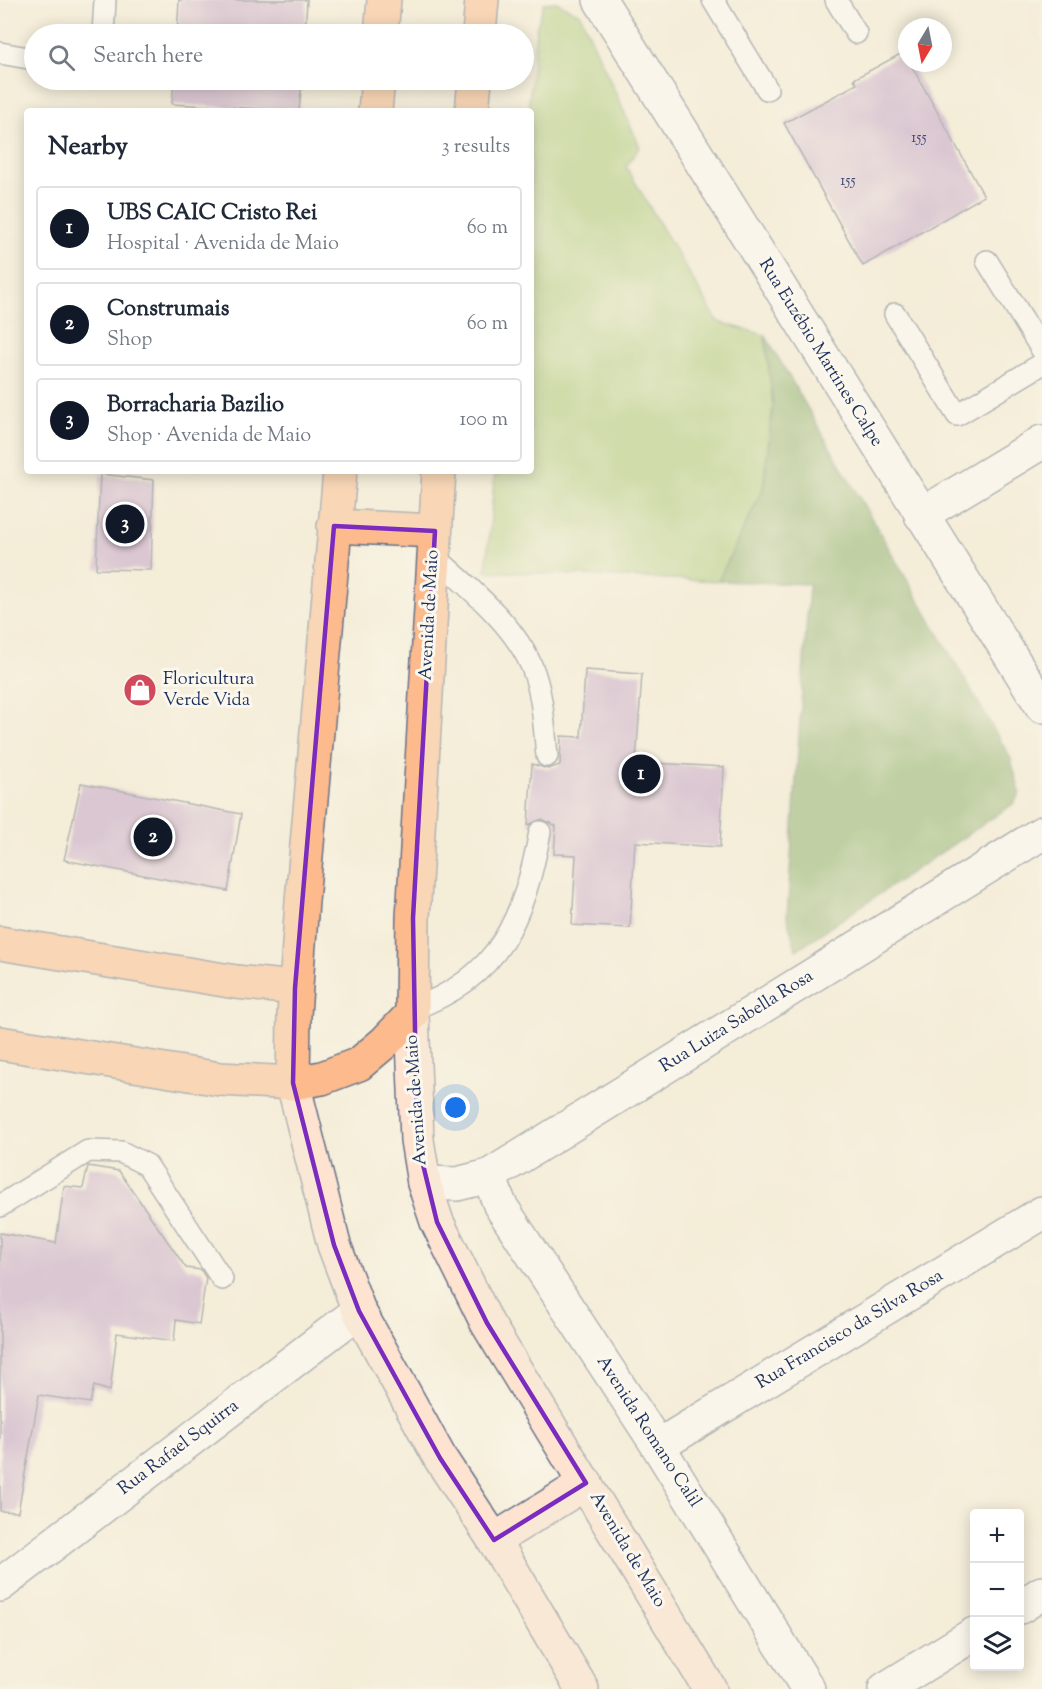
<!DOCTYPE html>
<html lang="en">
<head>
<meta charset="utf-8">
<style>
  body { margin:0; font-family:"Sorts Mill Goudy",serif; background:#f6f6f7; color:#1f2937 }
  .controls { position:absolute; right:18px; bottom:18px; display:grid; overflow:hidden; border-radius:6px; box-shadow:0 3px 15px #0003 }
  .controls button { width:54px; height:54px; display:grid; place-items:center; padding:0; border:0; border-bottom:2px solid #e0e1e3; background:#fff; color:#1f2937; font:30px sans-serif }
  .compass { position:absolute; left:898px; top:18px; width:54px; height:54px; border-radius:50%; background:#fff; box-shadow:0 3px 15px #0003; rotate:190deg }
  .you { position:absolute; left:456px; top:1108px; width:21px; height:21px; margin:-15px; border:4px solid #fff; border-radius:50%; background:#1a73e8; box-shadow:0 0 0 9px #1a73e833 }
  .badge { display:grid; place-items:center; width:39px; height:39px; border-radius:50%; background:#111827; color:#fff; font-size:20px; font-weight:700 }
  .pin { position:absolute; translate:-50% -50%; border:3px solid #fff; box-shadow:0 2px 6px #0006 }
  .list { margin:0; padding:0; list-style:none }
  h2 { display:flex; justify-content:space-between; align-items:center; height:78px; margin:0; padding:0 24px; font-size:26px }
  h2 small { font-size:20px; font-weight:400; color:#747a83 }
  .list li { display:grid; grid-template-columns:39px 1fr auto; gap:18px; align-items:center; box-sizing:border-box; height:84px; margin:0 12px 12px; padding:0 12px; border:2px solid #e0e1e3; border-radius:6px }
  .list b { display:block; font-size:22px; white-space:nowrap }
  .list p { margin:0; font-size:20px; white-space:nowrap; color:#747a83 }
  .list em { font-size:20px; font-style:normal; color:#747a83 }
  .icon { flex:none; width:33px; height:33px; fill:none; stroke:currentColor; stroke-width:2; stroke-linecap:round; stroke-linejoin:round }
  .map { position:relative; flex:none; width:1042px; height:1689px; overflow:hidden }
  .search { position:absolute; background:#fff; box-shadow:0 3px 15px #0003; left:24px; top:24px; width:510px; height:66px; display:flex; align-items:center; gap:15px; box-sizing:border-box; padding:0 21px; border-radius:33px; color:#747a83; font-size:22px }
  .panel { position:absolute; background:#fff; box-shadow:0 3px 15px #0003; left:24px; top:108px; width:510px; height:366px; border-radius:6px }
  .map>svg:first-child { display:block }
  .green { fill:#a4c973; stroke:#607c68; stroke-width:1.5 }
  .forest { fill:#83ad65; stroke:#4f6e62; stroke-width:1.5 }
  .building { fill:#bc99ca }
  .lines { fill:none; stroke-linecap:round; stroke-linejoin:round }
  .service-casing { stroke:#677289; stroke-width:24 }
  .minor-casing { stroke:#677289; stroke-width:36 }
  .secondary-casing { stroke:#677289; stroke-width:36 }
  .primary-casing { stroke:#677289; stroke-width:36 }
  .service { stroke:#fff; stroke-width:21 }
  .minor { stroke:#fff; stroke-width:33 }
  .secondary { stroke:#fee3d1; stroke-width:33 }
  .primary { stroke:#fcba8d; stroke-width:33 }
  .marked { fill:none; stroke:#7b2cbf; stroke-width:4.5; stroke-linejoin:round }
  .labels { text-anchor:middle; dominant-baseline:central; stroke-width:6; stroke-linejoin:round; paint-order:stroke }
  .number-label { font-size:15px; fill:#434a79 }
  .street-label { font-size:18px; fill:#1b2f5e; stroke:#fbf7ec }
  .poi-label { font-size:18px; fill:#1b2f5e; stroke:#fbf7ec; text-anchor:start }
</style>
</head>
<body>
<div class="map">
<svg width="1042" height="1689" viewBox="0 0 1042 1689">
  <rect width="100%" height="100%" fill="#fbf7ec"/>
  <filter id="ink" filterUnits="userSpaceOnUse"><feTurbulence type="fractalNoise" baseFrequency=".0167" numOctaves="2"/><feDisplacementMap in="SourceGraphic" scale="12" xChannelSelector="R" yChannelSelector="G"/><feConvolveMatrix kernelMatrix="1 2 1 2 8 2 1 2 1" color-interpolation-filters="sRGB"/></filter>
  <filter id="wash" filterUnits="userSpaceOnUse"><feTurbulence type="fractalNoise" baseFrequency=".008" numOctaves="4" result="noise"/><feDisplacementMap in="SourceGraphic" scale="24" xChannelSelector="R" yChannelSelector="G"/><feGaussianBlur stdDeviation="1.35" result="paint"/><feColorMatrix in="noise" values="0 0 0 0 0 0 0 0 0 0 0 0 0 0 0 0 0 1.4 0 .05"/><feComposite in="paint" operator="in"/></filter>
  <g filter="url(#wash)">
    <rect width="100%" height="100%" fill="#f4edd8"/>
    <path class="green" d="M 556,2 L 580,14 L 640,147 L 626,167 L 718,322 L 765,335 L 773,406 L 763,489 L 718,581 L 486,571 L 495,471 L 531,471 L 531,111 L 528,111 L 536,29 L 544,3 Z"/>
    <path class="forest" d="M 765,335 L 1011,759 L 1020,793 L 1013,804 L 796,950 L 787,917 L 809,584 L 718,581 L 763,489 L 773,406 Z"/>
    <g id="blocks">
      <g class="building">
        <path d="M 179,0 L 307,0 L 305,34 L 177,34 Z"/>
        <path d="M 904,52 L 907,63 L 910,63 L 984,196 L 863,266 L 784,123 L 857,84 L 854,79 Z"/>
        <path d="M 174,80 L 302,80 L 299,111 L 172,104 Z"/>
        <path d="M 100,474 L 154,480 L 151,570 L 96,569 Z"/>
        <path d="M 585,670 L 642,674 L 636,762 L 724,767 L 720,847 L 635,842 L 630,928 L 572,925 L 576,855 L 554,854 L 556,826 L 542,819 L 528,825 L 532,764 L 548,769 L 560,765 L 561,736 L 581,737 Z"/>
        <path d="M 81,783 L 241,814 L 228,891 L 64,860 Z"/>
        <path d="M 88,1166 L 119,1171 L 186,1268 L 201,1270 L 206,1278 L 199,1324 L 176,1320 L 174,1341 L 117,1333 L 110,1391 L 94,1386 L 90,1403 L 39,1395 L 18,1512 L 0,1511 L 0,1233 L 56,1243 L 64,1186 L 83,1188 Z"/>
      </g>
    </g>
  </g>
  <g filter="url(#ink)">
    <use href="#blocks" fill-opacity="0" stroke="#677289" stroke-width="1.5"/>
    <g class="lines">
      <defs>
        <g id="service">
          <path d="M 713,0 L 767,89"/>
          <path d="M 836,0 L 856,33"/>
          <path d="M 103,34 L 105,0"/>
          <path d="M 0,53 L 34,59"/>
          <path d="M 987,261 L 1042,350"/>
          <path d="M 895,314 L 957,415 L 1042,364"/>
          <path d="M 434,556 C 467,586 513,623 531,665 C 543,692 544,727 547,756"/>
          <path d="M 412,1009 C 500,979 524,917 540,832"/>
          <path d="M 0,1206 L 88,1151 L 121,1152 L 147,1165 L 222,1279"/>
        </g>
        <g id="minor">
          <path d="M 600,0 L 1042,706"/>
          <path d="M 921,515 L 1042,442"/>
          <path d="M 489,1176 L 500,1205 L 658,1446 L 808,1689"/>
          <path d="M 424,1183 L 457,1184 L 489,1176 L 1042,833"/>
          <path d="M 658,1446 L 1042,1213"/>
          <path d="M 0,1585 L 359,1311"/>
          <path d="M 1020,1607 L 1042,1593"/>
          <path d="M 885,1689 L 974,1634"/>
        </g>
        <g id="secondary">
          <path d="M 412,1014 L 417,1140 L 424,1183 L 437,1222 L 487,1323 L 710,1689"/>
          <path d="M 293,1083 L 334,1245 L 359,1311 L 440,1458 L 494,1540 L 582,1689"/>
          <path d="M 494,1540 L 586,1483"/>
        </g>
        <g id="primary">
          <path d="M 381,34 L 384,0"/>
          <path d="M 479,34 L 482,0"/>
          <path d="M 375,111 L 378,80"/>
          <path d="M 472,111 L 475,80"/>
          <path d="M 334,526 L 435,531"/>
          <path d="M 0,943 L 236,982 L 295,988"/>
          <path d="M 0,1043 L 220,1079 L 293,1083 L 322,1078 L 359,1064 L 385,1042 L 412,1014 L 413,918 L 439,471"/>
          <path d="M 293,1083 L 294,1015 L 302,901 L 340,471"/>
        </g>
      </defs>
      <use href="#service" class="service-casing"/>
      <use href="#minor" class="minor-casing"/>
      <use href="#secondary" class="secondary-casing"/>
      <use href="#primary" class="primary-casing"/>
      <use href="#service" class="service"/>
      <use href="#minor" class="minor"/>
      <use href="#secondary" class="secondary"/>
      <use href="#primary" class="primary"/>
    </g>
  </g>
  <path d="M0 0H1042V1689H0ZM 334,526 L 435,531 L 413,918 L 417,1140 L 437,1222 L 487,1323 L 586,1483 L 494,1540 L 440,1458 L 359,1311 L 334,1245 L 293,1083 L 295,988 Z" fill="#f4edd8" fill-opacity=".55" fill-rule="evenodd"/>
  <path class="marked" d="M 334,526 L 435,531 L 413,918 L 417,1140 L 437,1222 L 487,1323 L 586,1483 L 494,1540 L 440,1458 L 359,1311 L 334,1245 L 293,1083 L 295,988 Z"/>
  <defs>
    <symbol id="shop-disc" viewBox="-11 -11 22 22"><circle r="9.5" fill="#d1495b" stroke="#fbf7ec"/><path d="M-5-2.5h2.3a2.7 3.5 0 0 1 5.4 0H5L5.5 6h-11ZM-1.5-2.5h3a1.5 2.3 0 0 0-3 0Z" fill="#fff"/></symbol>
  </defs>
  <g fill-rule="evenodd">
    <use href="#shop-disc" x="121" y="671" width="38" height="38"/>
  </g>
  <g class="labels">
    <g class="number-label">
      <text x="919" y="138">155</text>
      <text x="848" y="181">155</text>
    </g>
    <g class="street-label">
      <text transform="translate(820 353) rotate(58)">Rua Euzébio Martines Calpe</text>
      <text transform="translate(430 615) rotate(-87)">Avenida de Maio</text>
      <text transform="translate(737 1022) rotate(-32)">Rua Luiza Sabella Rosa</text>
      <text transform="translate(417 1100) rotate(-94)">Avenida de Maio</text>
      <text transform="translate(850 1330) rotate(-31)">Rua Francisco da Silva Rosa</text>
      <text transform="translate(648 1432) rotate(57)">Avenida Romano Calil</text>
      <text transform="translate(179 1448) rotate(-37)">Rua Rafael Squirra</text>
      <text transform="translate(627 1550) rotate(59)">Avenida de Maio</text>
    </g>
    <g class="poi-label">
      <text x="163" y="680">Floricultura<tspan x="163" dy="21">Verde Vida</tspan></text>
    </g>
  </g>
</svg>
<div class="controls">
<button>+</button>
<button>−</button>
<button><svg class="icon" aria-label="layers" viewBox="0 0 24 24"><path d="M12 4l9 5-9 5-9-5zM3 14l9 5 9-5"/></svg></button>
</div>
<svg class="compass" viewBox="-18 -18 36 36"><path d="M0-13l5 13h-10z" fill="#e53935"/><path d="M0 13l5-13h-10z" fill="#747a83"/></svg>
<div class="you"></div>
<div class="pin badge" style="left:641px;top:774px">1</div>
<div class="pin badge" style="left:153px;top:837px">2</div>
<div class="pin badge" style="left:125px;top:524px">3</div>
<div class="search"><svg class="icon" aria-label="search" viewBox="0 0 24 24"><circle cx="10" cy="10" r="6"/><path d="M15 15l6 6"/></svg>Search here</div>
<section class="panel">
<h2>Nearby<small>3 results</small></h2>
<ul class="list">
<li><span class="badge">1</span><div><b>UBS CAIC Cristo Rei</b><p>Hospital · Avenida de Maio</p></div><em>60 m</em></li>
<li><span class="badge">2</span><div><b>Construmais</b><p>Shop</p></div><em>60 m</em></li>
<li><span class="badge">3</span><div><b>Borracharia Bazilio</b><p>Shop · Avenida de Maio</p></div><em>100 m</em></li>
</ul>
</section>
</div>
</body>
</html>
